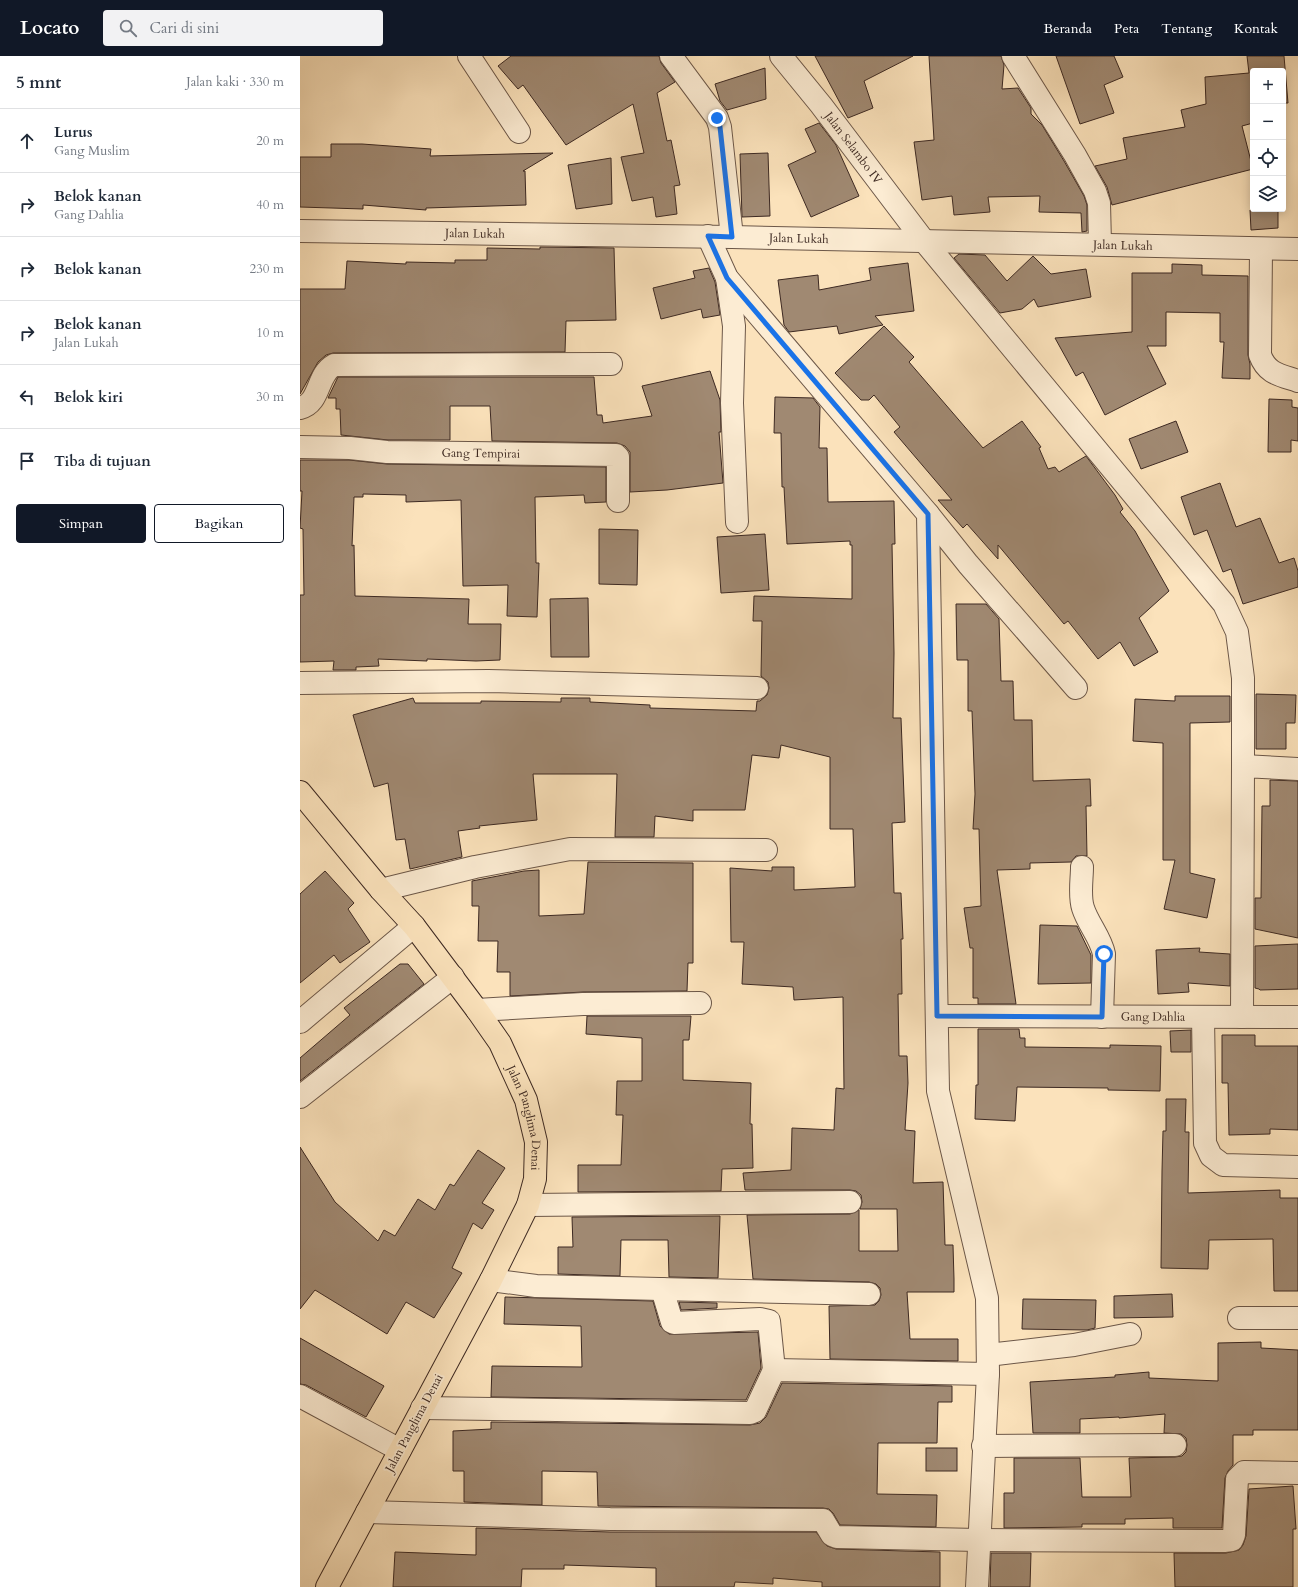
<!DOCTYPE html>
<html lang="id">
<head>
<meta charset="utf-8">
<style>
  body { margin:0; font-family:Cardo,serif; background:#f2f2f3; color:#1f2937 }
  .controls { position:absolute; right:12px; top:12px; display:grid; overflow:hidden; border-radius:4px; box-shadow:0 2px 10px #0003 }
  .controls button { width:36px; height:36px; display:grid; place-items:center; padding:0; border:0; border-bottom:1px solid #e0e1e3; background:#fff; color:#1f2937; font:20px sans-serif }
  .stop { position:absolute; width:12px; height:12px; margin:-9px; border:3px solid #1a73e8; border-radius:50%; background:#fff }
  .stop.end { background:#1a73e8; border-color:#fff; box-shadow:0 1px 4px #0008 }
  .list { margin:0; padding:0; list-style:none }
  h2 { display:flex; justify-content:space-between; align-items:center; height:52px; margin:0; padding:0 16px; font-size:17px }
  h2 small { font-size:13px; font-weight:400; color:#747a83 }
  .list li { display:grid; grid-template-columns:26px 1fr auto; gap:12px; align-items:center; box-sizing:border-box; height:64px; padding:0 16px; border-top:1px solid #e0e1e3 }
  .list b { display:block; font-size:15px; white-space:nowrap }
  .list p { margin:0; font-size:13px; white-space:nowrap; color:#747a83 }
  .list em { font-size:13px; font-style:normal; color:#747a83 }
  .actions { display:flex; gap:8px; padding:12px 16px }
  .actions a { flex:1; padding:9px 0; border:1px solid #111827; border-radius:4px; text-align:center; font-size:14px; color:#111827 }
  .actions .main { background:#111827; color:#fff }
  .icon { flex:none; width:22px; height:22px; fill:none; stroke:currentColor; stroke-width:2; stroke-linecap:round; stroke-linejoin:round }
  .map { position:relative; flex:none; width:998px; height:1531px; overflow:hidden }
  header { display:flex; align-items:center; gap:24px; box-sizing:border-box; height:56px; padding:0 20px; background:#111827; color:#fff }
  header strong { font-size:19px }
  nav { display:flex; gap:22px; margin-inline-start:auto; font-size:14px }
  .search { width:280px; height:36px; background:#f2f2f3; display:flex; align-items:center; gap:10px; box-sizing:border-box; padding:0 14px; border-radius:4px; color:#747a83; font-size:15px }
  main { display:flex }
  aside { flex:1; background:#fff }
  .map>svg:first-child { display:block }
  .building { fill:#a08972; stroke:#3d2922 }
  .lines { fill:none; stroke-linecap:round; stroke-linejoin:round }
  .minor-casing { stroke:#6c5748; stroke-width:24 }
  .primary-casing { stroke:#3d2922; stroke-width:24 }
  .minor { stroke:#fcecd3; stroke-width:22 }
  .primary { stroke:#fbe2bb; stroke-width:22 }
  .route { stroke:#1a73e8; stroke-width:5 }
  .labels { text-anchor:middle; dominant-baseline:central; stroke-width:3.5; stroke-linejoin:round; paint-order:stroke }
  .street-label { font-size:12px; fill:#3d2922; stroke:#fcecd3 }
</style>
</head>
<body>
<header>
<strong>Locato</strong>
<div class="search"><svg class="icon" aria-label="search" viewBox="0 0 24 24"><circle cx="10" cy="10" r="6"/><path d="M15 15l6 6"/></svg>Cari di sini</div>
<nav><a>Beranda</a><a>Peta</a><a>Tentang</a><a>Kontak</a></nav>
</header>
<main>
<aside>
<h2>5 mnt<small>Jalan kaki · 330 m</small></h2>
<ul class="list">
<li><svg class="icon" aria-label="ahead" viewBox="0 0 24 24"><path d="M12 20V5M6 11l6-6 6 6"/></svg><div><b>Lurus</b><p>Gang Muslim</p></div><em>20 m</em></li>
<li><svg class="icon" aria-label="right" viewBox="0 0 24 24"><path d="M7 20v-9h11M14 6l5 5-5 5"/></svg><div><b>Belok kanan</b><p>Gang Dahlia</p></div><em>40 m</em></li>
<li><svg class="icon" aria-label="right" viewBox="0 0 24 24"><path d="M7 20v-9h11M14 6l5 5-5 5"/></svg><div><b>Belok kanan</b></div><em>230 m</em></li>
<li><svg class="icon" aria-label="right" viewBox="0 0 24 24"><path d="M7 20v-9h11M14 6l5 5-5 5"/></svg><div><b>Belok kanan</b><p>Jalan Lukah</p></div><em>10 m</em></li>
<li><svg class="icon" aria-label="left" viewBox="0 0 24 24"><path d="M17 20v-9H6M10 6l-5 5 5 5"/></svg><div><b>Belok kiri</b></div><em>30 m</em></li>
<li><svg class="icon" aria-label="arrive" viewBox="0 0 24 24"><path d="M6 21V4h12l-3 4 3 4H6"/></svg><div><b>Tiba di tujuan</b></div></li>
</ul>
<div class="actions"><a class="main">Simpan</a><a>Bagikan</a></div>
</aside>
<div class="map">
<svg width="998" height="1531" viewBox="0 0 998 1531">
  <rect width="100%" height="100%" fill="#fbe2bb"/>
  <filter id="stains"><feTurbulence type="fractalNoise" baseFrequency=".005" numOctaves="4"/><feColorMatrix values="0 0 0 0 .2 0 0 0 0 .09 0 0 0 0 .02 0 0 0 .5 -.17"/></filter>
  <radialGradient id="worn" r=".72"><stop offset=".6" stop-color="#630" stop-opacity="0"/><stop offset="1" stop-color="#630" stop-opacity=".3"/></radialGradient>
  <g class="building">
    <path d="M 211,0 L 359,0 L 361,7 L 375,26 L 357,37 L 367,85 L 371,84 L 380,129 L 374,130 L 377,158 L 356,161 L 353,141 L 332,145 L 321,101 L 344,97 L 333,48 L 266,89 L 223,29 L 218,33 L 198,10 Z"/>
    <path d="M 515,0 L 613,0 L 564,25 L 573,52 L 548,62 Z"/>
    <path d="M 629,0 L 701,0 L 704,9 L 702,33 L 718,32 L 731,52 L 731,58 L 742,69 L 764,105 L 784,140 L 787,149 L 787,175 L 782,176 L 781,157 L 739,156 L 740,140 L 688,141 L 690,156 L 654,159 L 652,140 L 622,144 L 614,86 L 634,84 Z"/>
    <path d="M 756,0 L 814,0 L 823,21 L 804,29 L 814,57 L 780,68 Z"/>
    <path d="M 947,0 L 984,0 L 988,47 L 983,47 L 983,15 L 953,15 L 953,67 L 942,70 L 953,113 L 812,149 L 807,131 L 795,110 L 827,103 L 823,82 L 885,71 L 881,54 L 906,48 L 905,21 L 949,17 Z"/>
    <path d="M 465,12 L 466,43 L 427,54 L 420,45 L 415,28 Z"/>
    <path d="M 519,67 L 536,89 L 559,140 L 511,161 L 488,109 L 516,96 L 505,73 Z"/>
    <path d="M 31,88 L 62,88 L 131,93 L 130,100 L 253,97 L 223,115 L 225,115 L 226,149 L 126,152 L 126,154 L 63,149 L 63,153 L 0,151 L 0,101 L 31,101 Z"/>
    <path d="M 468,97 L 470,160 L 442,161 L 440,98 Z"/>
    <path d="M 311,102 L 312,148 L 276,153 L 268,109 Z"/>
    <path d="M 978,153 L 978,172 L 951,174 L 950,154 Z"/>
    <path d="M 240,191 L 314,192 L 316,264 L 266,265 L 265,296 L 33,297 L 26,299 L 18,306 L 0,338 L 0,233 L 45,233 L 47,205 L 106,208 L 106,206 L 155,207 L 155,204 L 187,204 L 187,192 L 240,193 Z"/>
    <path d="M 659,198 L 685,199 L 707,225 L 733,200 L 751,218 L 786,213 L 791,241 L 738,251 L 734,243 L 722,253 L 700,257 L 654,202 Z"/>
    <path d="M 608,207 L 614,255 L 575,260 L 583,269 L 539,278 L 537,270 L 489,276 L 484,269 L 478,224 L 518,219 L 519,234 L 571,224 L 569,212 Z"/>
    <path d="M 872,208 L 902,209 L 902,219 L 948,220 L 948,299 L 950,308 L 950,323 L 922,322 L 924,286 L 920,286 L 920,257 L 866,256 L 866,290 L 847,290 L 866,328 L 805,359 L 783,316 L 776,320 L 755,282 L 832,276 L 832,217 L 872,217 Z"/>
    <path d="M 409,212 L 415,226 L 420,259 L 403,262 L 401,253 L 361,263 L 353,232 L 395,222 L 393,215 Z"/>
    <path d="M 584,270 L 614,301 L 609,306 L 683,392 L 722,365 L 741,391 L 739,392 L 748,413 L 755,411 L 759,416 L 786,400 L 815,439 L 823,453 L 820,456 L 835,475 L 869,535 L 839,562 L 858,596 L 834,610 L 820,586 L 798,603 L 768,565 L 764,568 L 698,489 L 698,503 L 667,468 L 663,472 L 638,444 L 652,444 L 594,376 L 600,371 L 574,339 L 569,344 L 561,344 L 535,317 Z"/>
    <path d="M 410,315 L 420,344 L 421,376 L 419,376 L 423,427 L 367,434 L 330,436 L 330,396 L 325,390 L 317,387 L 192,385 L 190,350 L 150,350 L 150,384 L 88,384 L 41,379 L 40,353 L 36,353 L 36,342 L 28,342 L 38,321 L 294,321 L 297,359 L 302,359 L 303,367 L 352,360 L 342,330 Z"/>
    <path d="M 475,341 L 513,342 L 520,351 L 519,392 L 527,392 L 528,446 L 594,445 L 595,488 L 592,488 L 594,597 L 593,662 L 601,662 L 605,766 L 592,767 L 594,837 L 601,837 L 603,883 L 601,883 L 602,938 L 598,938 L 599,1000 L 607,1000 L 608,1027 L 605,1074 L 615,1075 L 613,1127 L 643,1126 L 645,1189 L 653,1189 L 654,1223 L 654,1236 L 607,1236 L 610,1283 L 658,1283 L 658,1305 L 530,1303 L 529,1250 L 575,1249 L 579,1245 L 581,1239 L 580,1232 L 576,1228 L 569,1226 L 453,1223 L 447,1159 L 550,1158 L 559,1154 L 559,1195 L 598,1195 L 597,1153 L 560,1153 L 562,1146 L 561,1139 L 556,1135 L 550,1134 L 445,1134 L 443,1117 L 491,1114 L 492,1072 L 534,1074 L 536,1032 L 544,1033 L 543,941 L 494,944 L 493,931 L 442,928 L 444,886 L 431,886 L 430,812 L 472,815 L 472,811 L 494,811 L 494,834 L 555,831 L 553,773 L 530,773 L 530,701 L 481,689 L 479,702 L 452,699 L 445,754 L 393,754 L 393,765 L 355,760 L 354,781 L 315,781 L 317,718 L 233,718 L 237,764 L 179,770 L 180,772 L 158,775 L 162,801 L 110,813 L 105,783 L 96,784 L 88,727 L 74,731 L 53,659 L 113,642 L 115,647 L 181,647 L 181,645 L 261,646 L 261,642 L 290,642 L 290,646 L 350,649 L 350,652 L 456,655 L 457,645 L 460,645 L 467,639 L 469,632 L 468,626 L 461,620 L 462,565 L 453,565 L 454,540 L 552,543 L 552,489 L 550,489 L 550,485 L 487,488 L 484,431 L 482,431 L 481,377 L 474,377 Z"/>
    <path d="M 969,343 L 992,344 L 992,351 L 998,352 L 998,385 L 991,384 L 991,396 L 968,396 Z"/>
    <path d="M 876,365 L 888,396 L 841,413 L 829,383 Z"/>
    <path d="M 0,404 L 49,404 L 87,408 L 306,411 L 306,446 L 285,447 L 284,439 L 235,441 L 236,507 L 239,507 L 237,561 L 207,560 L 208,529 L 163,530 L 161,444 L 106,446 L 106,439 L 63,438 L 63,441 L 54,441 L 52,490 L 54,489 L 55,540 L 169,543 L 168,568 L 201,568 L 200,604 L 176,605 L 127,603 L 127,605 L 78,603 L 79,610 L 56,611 L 56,614 L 33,614 L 34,605 L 0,606 L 0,539 L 4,539 L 3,473 L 0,472 L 2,435 L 0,435 Z"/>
    <path d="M 920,427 L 936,471 L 960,462 L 979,507 L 994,502 L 998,515 L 998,531 L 943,548 L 931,513 L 923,516 L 907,474 L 894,479 L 881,441 Z"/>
    <path d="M 299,473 L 338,474 L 337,529 L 299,528 Z"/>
    <path d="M 465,478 L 469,534 L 421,537 L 417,481 Z"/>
    <path d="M 288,542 L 289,601 L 251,601 L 250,543 Z"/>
    <path d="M 656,548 L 686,548 L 699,563 L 701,625 L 713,625 L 714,664 L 732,664 L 733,725 L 790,723 L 791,750 L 786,750 L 787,800 L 776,800 L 771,806 L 730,807 L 730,813 L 697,814 L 716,948 L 678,948 L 678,942 L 673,942 L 673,892 L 670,892 L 664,852 L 681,850 L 679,773 L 673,773 L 675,738 L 672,655 L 668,655 L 668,604 L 657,604 Z"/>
    <path d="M 956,638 L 996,639 L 995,667 L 986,667 L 986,693 L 956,693 Z"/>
    <path d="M 875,640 L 930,640 L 930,666 L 890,667 L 890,817 L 915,823 L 907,862 L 864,853 L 875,804 L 863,804 L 863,687 L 833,685 L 835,643 L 875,645 Z"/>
    <path d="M 970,724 L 998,725 L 998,882 L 955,873 L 955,842 L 961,842 L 962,750 L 970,750 Z"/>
    <path d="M 288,806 L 393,807 L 393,907 L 388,907 L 387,935 L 283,936 L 210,940 L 210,916 L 197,916 L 198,885 L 178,885 L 179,850 L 172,850 L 172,825 L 224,815 L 239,814 L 239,860 L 284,858 Z"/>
    <path d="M 25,815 L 54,847 L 48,853 L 70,886 L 40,907 L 34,899 L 0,927 L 0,838 Z"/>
    <path d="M 740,869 L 777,870 L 791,899 L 791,927 L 738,928 Z"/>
    <path d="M 998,888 L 998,933 L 960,934 L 959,933 L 955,932 L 955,890 Z"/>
    <path d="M 900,892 L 899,896 L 930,898 L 930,930 L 888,927 L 889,936 L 858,938 L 856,894 Z"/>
    <path d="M 100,908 L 108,908 L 124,928 L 0,1025 L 0,1002 L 50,959 L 44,952 Z"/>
    <path d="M 287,960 L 391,960 L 389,984 L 383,984 L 383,1024 L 451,1027 L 450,1068 L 452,1068 L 453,1112 L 422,1113 L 421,1135 L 278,1136 L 278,1109 L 321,1109 L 323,1059 L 316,1059 L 317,1025 L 342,1025 L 342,982 L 286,978 Z"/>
    <path d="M 678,973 L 719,973 L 720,982 L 725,982 L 725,991 L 810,992 L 810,989 L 861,990 L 860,1035 L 808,1034 L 808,1032 L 717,1031 L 715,1065 L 675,1063 L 676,1029 L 678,1029 Z"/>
    <path d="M 891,974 L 891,996 L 871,996 L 870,975 Z"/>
    <path d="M 922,979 L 955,979 L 955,990 L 998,990 L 998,1074 L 970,1073 L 970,1078 L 929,1079 L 928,1027 L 922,1027 Z"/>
    <path d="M 866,1043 L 886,1043 L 885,1076 L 889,1076 L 888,1137 L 980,1134 L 980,1142 L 998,1142 L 998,1235 L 974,1235 L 973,1183 L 909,1184 L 908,1213 L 861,1212 L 862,1115 L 863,1075 L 866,1075 Z"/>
    <path d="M 0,1091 L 35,1146 L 78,1185 L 84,1174 L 95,1180 L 118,1143 L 135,1154 L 150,1128 L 154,1130 L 178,1094 L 205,1112 L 182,1147 L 194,1154 L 182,1173 L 173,1167 L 152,1212 L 162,1217 L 134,1262 L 106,1246 L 87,1278 L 15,1234 L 0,1253 Z"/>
    <path d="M 420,1160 L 418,1222 L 369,1221 L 368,1184 L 321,1184 L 320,1220 L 258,1218 L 258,1191 L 273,1191 L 272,1161 Z"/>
    <path d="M 872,1238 L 873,1261 L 814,1262 L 814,1240 Z"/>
    <path d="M 205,1241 L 353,1245 L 360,1270 L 369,1278 L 458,1276 L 461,1312 L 446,1344 L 191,1341 L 192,1310 L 282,1311 L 281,1270 L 204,1268 Z"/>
    <path d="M 723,1243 L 796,1244 L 795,1272 L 787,1274 L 722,1273 Z"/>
    <path d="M 379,1246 L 417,1247 L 417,1252 L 381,1254 Z"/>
    <path d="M 0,1282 L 84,1330 L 66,1361 L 6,1329 L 0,1328 Z"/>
    <path d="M 961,1286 L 961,1292 L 998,1294 L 998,1374 L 953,1374 L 953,1379 L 933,1379 L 933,1409 L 928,1415 L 925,1422 L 922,1472 L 873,1472 L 873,1462 L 825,1463 L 825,1468 L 782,1468 L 782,1471 L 704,1472 L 704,1437 L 714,1437 L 714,1402 L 780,1402 L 782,1441 L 831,1441 L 829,1402 L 875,1401 L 882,1400 L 886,1396 L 887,1389 L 886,1382 L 881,1378 L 864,1377 L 865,1358 L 819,1362 L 819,1361 L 780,1363 L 780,1377 L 733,1377 L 730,1326 L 815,1321 L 815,1319 L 849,1316 L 849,1322 L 918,1325 L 918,1287 Z"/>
    <path d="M 482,1327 L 652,1330 L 652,1346 L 638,1346 L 637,1387 L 578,1387 L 577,1438 L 637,1439 L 636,1471 L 540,1469 L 533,1457 L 529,1453 L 523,1452 L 298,1450 L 297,1416 L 242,1415 L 242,1449 L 164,1446 L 164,1415 L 153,1415 L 153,1375 L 191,1373 L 191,1366 L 450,1369 L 460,1367 L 466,1361 Z"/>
    <rect x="626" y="1392" width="31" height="23"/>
    <path d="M 993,1430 L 996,1473 L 993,1473 L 993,1531 L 875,1531 L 874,1497 L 926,1497 L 939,1494 L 943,1489 L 946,1480 L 949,1433 Z"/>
    <path d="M 176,1472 L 310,1476 L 516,1476 L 527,1490 L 536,1493 L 640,1496 L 640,1531 L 522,1531 L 522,1526 L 473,1522 L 473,1528 L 435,1526 L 434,1531 L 356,1531 L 356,1512 L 264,1509 L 264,1513 L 222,1513 L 221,1531 L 93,1531 L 95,1496 L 176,1499 Z"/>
    <path d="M 691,1497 L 731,1497 L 730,1531 L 690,1531 Z"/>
  </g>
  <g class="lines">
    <defs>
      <g id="minor">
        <path d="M 169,0 L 219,76"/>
        <path d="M 371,0 L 417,62 L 420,71 L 432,181"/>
        <path id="s1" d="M 481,0 L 521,49 L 624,185 L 924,548 L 937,576 L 943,622 L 943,710"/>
        <path d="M 713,0 L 775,99 L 795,135 L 799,147 L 800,188"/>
        <path id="s2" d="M 0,175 L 432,181 L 998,193"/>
        <path d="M 408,180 L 427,222 L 628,458 L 638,1035 L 687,1242 L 688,1318 L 677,1531"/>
        <path d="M 961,193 L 960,299 C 967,318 980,319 998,325"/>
        <path d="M 427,222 L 434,270 L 432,347 L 437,466"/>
        <path d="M 0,352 C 21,347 16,319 34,309 L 311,308"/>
        <path id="s3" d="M 0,391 L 50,392 L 87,396 L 316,399 L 318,401 L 318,445"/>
        <path d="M 628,458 L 668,508 L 776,632"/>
        <path d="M 0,627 L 188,625 L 457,632"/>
        <path d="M 782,811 C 782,823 779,840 783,852 C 788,868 801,882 804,898 L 802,961"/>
        <path d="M 81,834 L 175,811 L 270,793 L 466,794"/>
        <path d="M 177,954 L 283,948 L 400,947"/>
        <path id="s4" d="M 637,960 L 998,961"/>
        <path d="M 903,961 L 905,1087 L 911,1100 L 923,1109 L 998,1111"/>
        <path d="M 942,961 L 943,710 L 998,713"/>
        <path d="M 0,966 L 114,870"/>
        <path d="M 0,1041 L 153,921"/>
        <path d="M 228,1149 L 550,1146"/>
        <path d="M 191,1224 L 236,1230 L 569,1238"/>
        <path d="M 362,1233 L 372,1266 L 374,1267 L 460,1263 L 469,1265 L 474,1314"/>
        <path d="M 939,1262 L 998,1262"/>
        <path d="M 688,1299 L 774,1289 L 830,1278"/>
        <path d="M 0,1340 L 100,1394"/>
        <path d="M 122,1352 L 450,1357 L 455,1355 L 474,1314 L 688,1318"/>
        <path d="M 683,1390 L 875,1389"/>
        <path d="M 67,1456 L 310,1463 L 523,1464 L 532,1479 L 537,1481 L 678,1484 L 924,1485 L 932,1484 L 934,1479 L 937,1423 L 944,1416 L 998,1417"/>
      </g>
      <g id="primary">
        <path id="s5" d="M 0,736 L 81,834 L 114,870 L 177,954 L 200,987 L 226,1044 L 236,1086 L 235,1123 L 228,1149 L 191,1224 L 27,1531"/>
      </g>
    </defs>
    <use href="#minor" class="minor-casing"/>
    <use href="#primary" class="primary-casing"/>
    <use href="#minor" class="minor"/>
    <use href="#primary" class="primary"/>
  </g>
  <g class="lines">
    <path class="route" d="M 417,62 L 420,71 L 432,181 L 408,180 L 427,222 L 628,458 L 637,960 L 802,961 L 804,898"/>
  </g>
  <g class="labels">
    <g class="street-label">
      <text stroke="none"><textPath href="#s1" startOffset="117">Jalan Selambo IV</textPath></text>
      <text stroke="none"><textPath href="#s2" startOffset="175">Jalan Lukah</textPath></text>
      <text stroke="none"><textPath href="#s2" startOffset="499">Jalan Lukah</textPath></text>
      <text stroke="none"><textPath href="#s2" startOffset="823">Jalan Lukah</textPath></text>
      <text stroke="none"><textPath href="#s3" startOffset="181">Gang Tempirai</textPath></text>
      <text stroke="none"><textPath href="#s4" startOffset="216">Gang Dahlia</textPath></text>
      <text stroke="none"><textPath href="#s5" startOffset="401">Jalan Panglima Denai</textPath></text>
      <text transform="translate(114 1367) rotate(-62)">Jalan Panglima Denai</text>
    </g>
  </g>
  <rect width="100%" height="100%" filter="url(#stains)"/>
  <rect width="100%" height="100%" fill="url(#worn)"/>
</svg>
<div class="controls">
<button>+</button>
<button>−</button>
<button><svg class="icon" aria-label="locate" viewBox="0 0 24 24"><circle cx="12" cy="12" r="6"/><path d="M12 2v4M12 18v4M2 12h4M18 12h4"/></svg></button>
<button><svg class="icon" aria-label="layers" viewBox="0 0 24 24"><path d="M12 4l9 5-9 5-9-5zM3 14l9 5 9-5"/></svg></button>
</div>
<div class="stop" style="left:804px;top:898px"></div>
<div class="stop end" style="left:417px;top:62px"></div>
</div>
</main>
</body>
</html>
